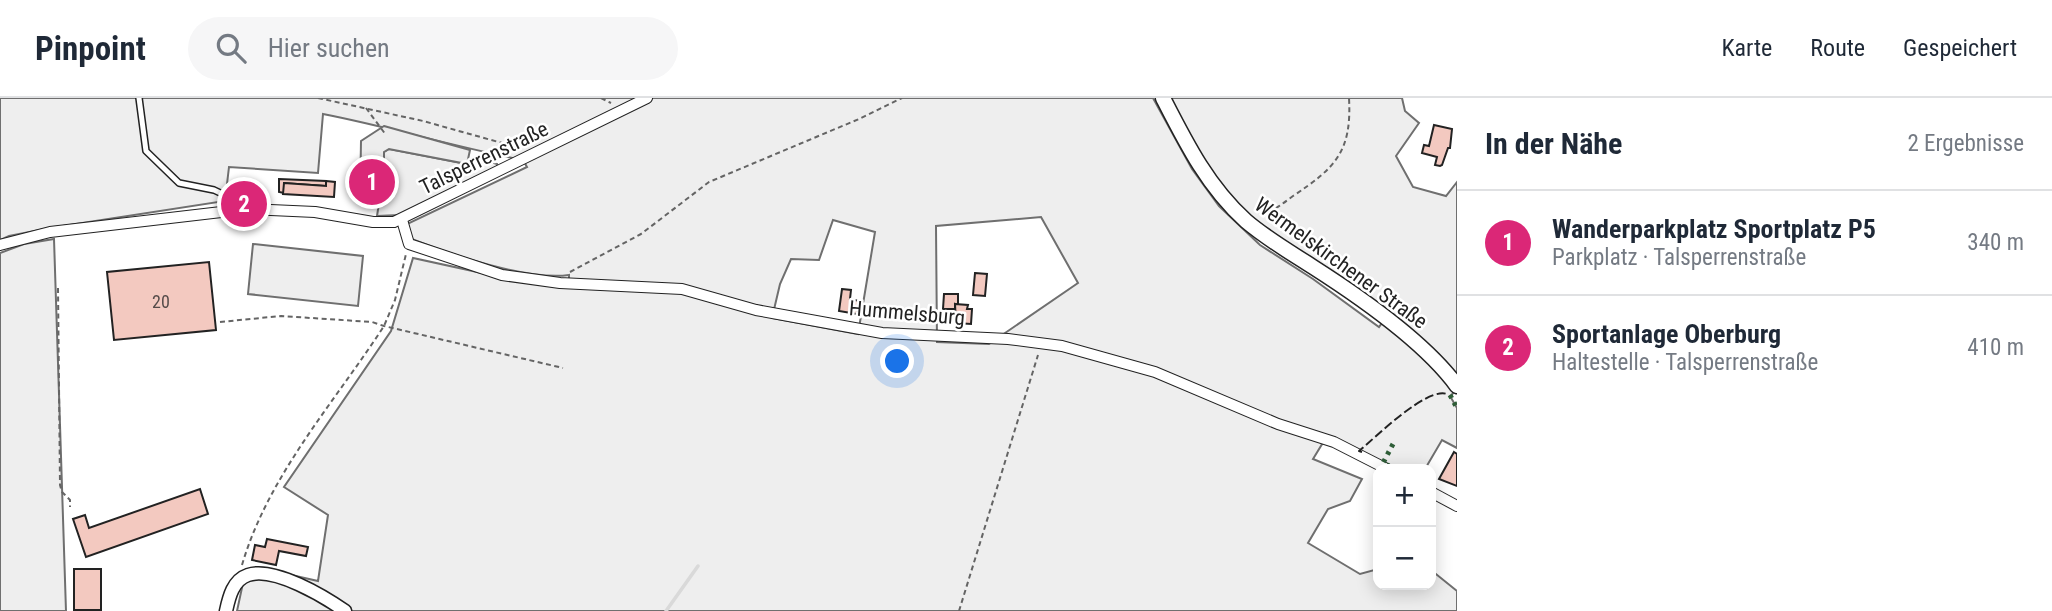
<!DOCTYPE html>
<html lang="de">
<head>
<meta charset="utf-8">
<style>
  body { margin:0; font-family:"Roboto Condensed",sans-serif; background:#f6f6f7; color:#1f2937 }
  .controls { position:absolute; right:21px; bottom:21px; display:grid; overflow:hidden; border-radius:14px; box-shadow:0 4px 18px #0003 }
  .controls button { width:63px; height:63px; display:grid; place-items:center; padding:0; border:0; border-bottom:2px solid #e0e1e3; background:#fff; color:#1f2937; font:35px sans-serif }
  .you { position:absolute; left:898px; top:264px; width:24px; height:24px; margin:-18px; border:5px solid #fff; border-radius:50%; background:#1a73e8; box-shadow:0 0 0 10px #1a73e833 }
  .badge { display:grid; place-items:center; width:46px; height:46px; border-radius:50%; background:#db2777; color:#fff; font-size:23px; font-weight:700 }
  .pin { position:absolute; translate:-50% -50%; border:4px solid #fff; box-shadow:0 2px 7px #0006 }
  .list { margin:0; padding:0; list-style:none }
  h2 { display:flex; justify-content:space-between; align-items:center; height:91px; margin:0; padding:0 28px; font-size:30px }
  h2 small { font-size:23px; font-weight:400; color:#747a83 }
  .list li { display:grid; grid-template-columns:46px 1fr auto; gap:21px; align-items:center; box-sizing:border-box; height:105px; padding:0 28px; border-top:2px solid #e0e1e3 }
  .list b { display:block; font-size:26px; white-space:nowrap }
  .list p { margin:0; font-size:23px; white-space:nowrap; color:#747a83 }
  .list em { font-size:23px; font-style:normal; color:#747a83 }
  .icon { flex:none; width:38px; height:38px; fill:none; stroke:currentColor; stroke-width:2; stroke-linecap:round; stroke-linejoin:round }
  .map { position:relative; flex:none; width:1457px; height:513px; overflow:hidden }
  header { display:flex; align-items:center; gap:42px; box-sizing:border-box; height:98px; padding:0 35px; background:#fff; border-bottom:2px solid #e0e1e3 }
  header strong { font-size:33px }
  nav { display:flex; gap:38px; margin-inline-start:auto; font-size:24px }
  .search { width:490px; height:63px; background:#f6f6f7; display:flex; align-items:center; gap:18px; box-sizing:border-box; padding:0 24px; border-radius:38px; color:#747a83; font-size:26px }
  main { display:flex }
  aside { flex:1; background:#fff }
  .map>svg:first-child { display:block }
  .green { fill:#eee; stroke:#6f6f6f; stroke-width:2; fill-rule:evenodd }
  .parking { fill:#ededed; stroke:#6f6f6f; stroke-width:2 }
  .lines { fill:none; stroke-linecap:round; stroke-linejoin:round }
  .stream { stroke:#d9d9d9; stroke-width:3.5 }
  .building { fill:#f3c9c0; stroke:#222; stroke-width:2 }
  .service-casing { stroke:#222; stroke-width:8 }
  .minor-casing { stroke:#222; stroke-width:12 }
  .tertiary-casing { stroke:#222; stroke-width:15 }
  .secondary-casing { stroke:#222; stroke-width:17 }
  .path { stroke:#646464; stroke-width:2; stroke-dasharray:5 3.5; stroke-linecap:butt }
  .service { stroke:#fff; stroke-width:5 }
  .minor { stroke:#fff; stroke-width:10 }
  .tertiary { stroke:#fff; stroke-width:12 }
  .secondary { stroke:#fff; stroke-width:14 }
  .hedge { stroke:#2f5e38; stroke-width:5; stroke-dasharray:3.5 5; stroke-linecap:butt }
  .fence { stroke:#222; stroke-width:2; stroke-dasharray:9 3.5; stroke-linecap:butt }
  .labels { text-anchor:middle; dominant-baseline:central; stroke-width:5; stroke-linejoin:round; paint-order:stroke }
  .number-label { font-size:18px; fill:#564c4a }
  .street-label { font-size:21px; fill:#222; stroke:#fff }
</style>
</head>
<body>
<header>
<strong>Pinpoint</strong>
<div class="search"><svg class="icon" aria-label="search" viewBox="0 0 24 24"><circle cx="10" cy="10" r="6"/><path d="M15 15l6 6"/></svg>Hier suchen</div>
<nav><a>Karte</a><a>Route</a><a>Gespeichert</a></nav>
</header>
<main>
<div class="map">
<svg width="1457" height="513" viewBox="0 0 1457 513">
  <rect width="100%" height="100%" fill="#fff"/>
  <g class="green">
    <path d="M 0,0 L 1153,0 L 1192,71 L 1219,108 L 1260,147 L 1313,181 L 1379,229 L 1389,215 L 1250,120 L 1203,65 L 1168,0 L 1402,0 L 1405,13 L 1419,25 L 1396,58 L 1413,89 L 1446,98 L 1457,84 L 1457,292 L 1450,298 L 1457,310 L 1457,350 L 1442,342 L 1425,371 L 1393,371 L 1359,353 L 1324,343 L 1313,361 L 1362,381 L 1350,403 L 1328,411 L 1308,445 L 1360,476 L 1378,471 L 1378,487 L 1431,487 L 1431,472 L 1457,493 L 1457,513 L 237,513 L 246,471 L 278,474 L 318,483 L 328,417 L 284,389 L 391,233 L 413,160 L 514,182 L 569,189 L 569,177 C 528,183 449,156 409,140 L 407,126 L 527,69 L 523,62 C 455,49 390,29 323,16 L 318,75 L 229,69 L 225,103 L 50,130 L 9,138 L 0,142 ZM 1041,119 L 1078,185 L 989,246 L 937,244 L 936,128 ZM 833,122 L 875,134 L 858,236 L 772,220 L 780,186 L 791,161 L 819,162 Z"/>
    <path d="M 389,51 L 467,66 L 468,63 L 479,60 L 497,66 L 497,70 L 399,117 L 377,118 L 379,105 L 384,105 L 384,54 Z"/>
    <path d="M 54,141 L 66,513 L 0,513 L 0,155 L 24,146 Z"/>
    <path d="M 253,146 L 363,158 L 358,208 L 248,196 Z"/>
  </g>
  <path class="parking" d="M 384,28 L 470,52 L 467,66 L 389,51 L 384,54 L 384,105 L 360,103 L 361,43 Z"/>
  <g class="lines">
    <path class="stream" d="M 666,513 L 698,468"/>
  </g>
  <g class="building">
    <path d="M 1434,27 L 1452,31 L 1450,50 L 1448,50 L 1442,67 L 1440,68 L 1435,67 L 1437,59 L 1422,55 L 1424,47 L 1429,48 Z"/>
    <path d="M 279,81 L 326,83 L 326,88 L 284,85 L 284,95 L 279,94 Z"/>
    <path d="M 326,83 L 335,84 L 334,99 L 283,96 L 284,85 L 326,88 Z"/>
    <path d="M 209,164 L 216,232 L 114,242 L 107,174 Z"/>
    <path d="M 975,175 L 987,176 L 985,198 L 973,197 Z"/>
    <path d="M 842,191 L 851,192 L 850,201 L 859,203 L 857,216 L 839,213 Z"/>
    <path d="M 944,196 L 958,196 L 958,207 L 955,206 L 955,211 L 943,211 Z"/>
    <path d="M 955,206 L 968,207 L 967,211 L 972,211 L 971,226 L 956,225 Z"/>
    <path d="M 1454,354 L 1457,356 L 1457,388 L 1439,381 Z"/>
    <path d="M 200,391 L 208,416 L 86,459 L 73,421 L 85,417 L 89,430 Z"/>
    <path d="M 267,441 L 308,449 L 306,458 L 279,453 L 276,467 L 252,462 L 255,447 L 265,449 Z"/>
    <rect x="74" y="471" width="27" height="41"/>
  </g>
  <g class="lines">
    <defs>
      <path id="service" d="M 139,0 L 146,53 L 179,85 L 214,92 L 233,101 L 244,109"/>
      <g id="minor">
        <path d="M 402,122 L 409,146 L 502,177 L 560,185 L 682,191 L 756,212 L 882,235 L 1008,241 L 1062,248 L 1155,274 L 1278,326 L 1334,344 L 1387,371"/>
        <path d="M 0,147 L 50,134 L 247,111 L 315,114 L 373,124 L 394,124 L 647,0"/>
        <path d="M 1431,394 L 1457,408"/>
      </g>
      <path id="tertiary" d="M 226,513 C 229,499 233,482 248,477 C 274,468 325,499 345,513"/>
      <path id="secondary" d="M 1163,0 C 1186,45 1208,89 1246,123 C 1267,141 1290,154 1313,169 C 1360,199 1424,243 1457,288"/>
    </defs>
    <use href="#service" class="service-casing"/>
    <use href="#minor" class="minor-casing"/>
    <use href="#tertiary" class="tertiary-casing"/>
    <use href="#secondary" class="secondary-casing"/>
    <g class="path">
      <path d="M 318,0 L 423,23 L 502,45 L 516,53"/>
      <path d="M 601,0 L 611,5"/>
      <path d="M 366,10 L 386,37"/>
      <path d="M 1260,116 C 1273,114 1282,106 1293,98 C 1335,70 1352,54 1349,0"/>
      <path d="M 570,174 L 641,136 L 709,84 L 859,21 L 902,0"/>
      <path d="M 58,190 L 60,387 L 62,394 L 70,402 L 70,409"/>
      <path d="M 220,224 L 281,218 L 372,224 L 384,228 L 563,270"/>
      <path d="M 242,467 C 268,378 334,305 384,228 L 395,202 L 406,156"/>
      <path d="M 959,513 L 1038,257"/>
    </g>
    <use href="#service" class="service"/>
    <use href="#minor" class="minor"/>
    <use href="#tertiary" class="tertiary"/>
    <use href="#secondary" class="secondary"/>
    <g class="hedge">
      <path d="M 1450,297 L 1457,310"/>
      <path d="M 1393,346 L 1383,365 L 1395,371"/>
    </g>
    <path class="fence" d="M 1362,354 L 1359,353 C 1376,339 1426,289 1447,296"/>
  </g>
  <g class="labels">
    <g class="number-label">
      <text x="161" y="203">20</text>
    </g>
    <g class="street-label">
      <text transform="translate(484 60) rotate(-26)">Talsperrenstraße</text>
      <text transform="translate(1341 165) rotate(36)">Wermelskirchener Straße</text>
      <text transform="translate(907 215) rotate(5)">Hummelsburg</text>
    </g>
  </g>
</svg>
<div class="controls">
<button>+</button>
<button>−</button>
</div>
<div class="you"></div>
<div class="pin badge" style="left:372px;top:84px">1</div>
<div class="pin badge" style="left:244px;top:106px">2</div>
</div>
<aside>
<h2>In der Nähe<small>2 Ergebnisse</small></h2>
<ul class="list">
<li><span class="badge">1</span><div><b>Wanderparkplatz Sportplatz P5</b><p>Parkplatz · Talsperrenstraße</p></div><em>340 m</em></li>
<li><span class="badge">2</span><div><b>Sportanlage Oberburg</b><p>Haltestelle · Talsperrenstraße</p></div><em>410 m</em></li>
</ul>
</aside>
</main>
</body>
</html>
